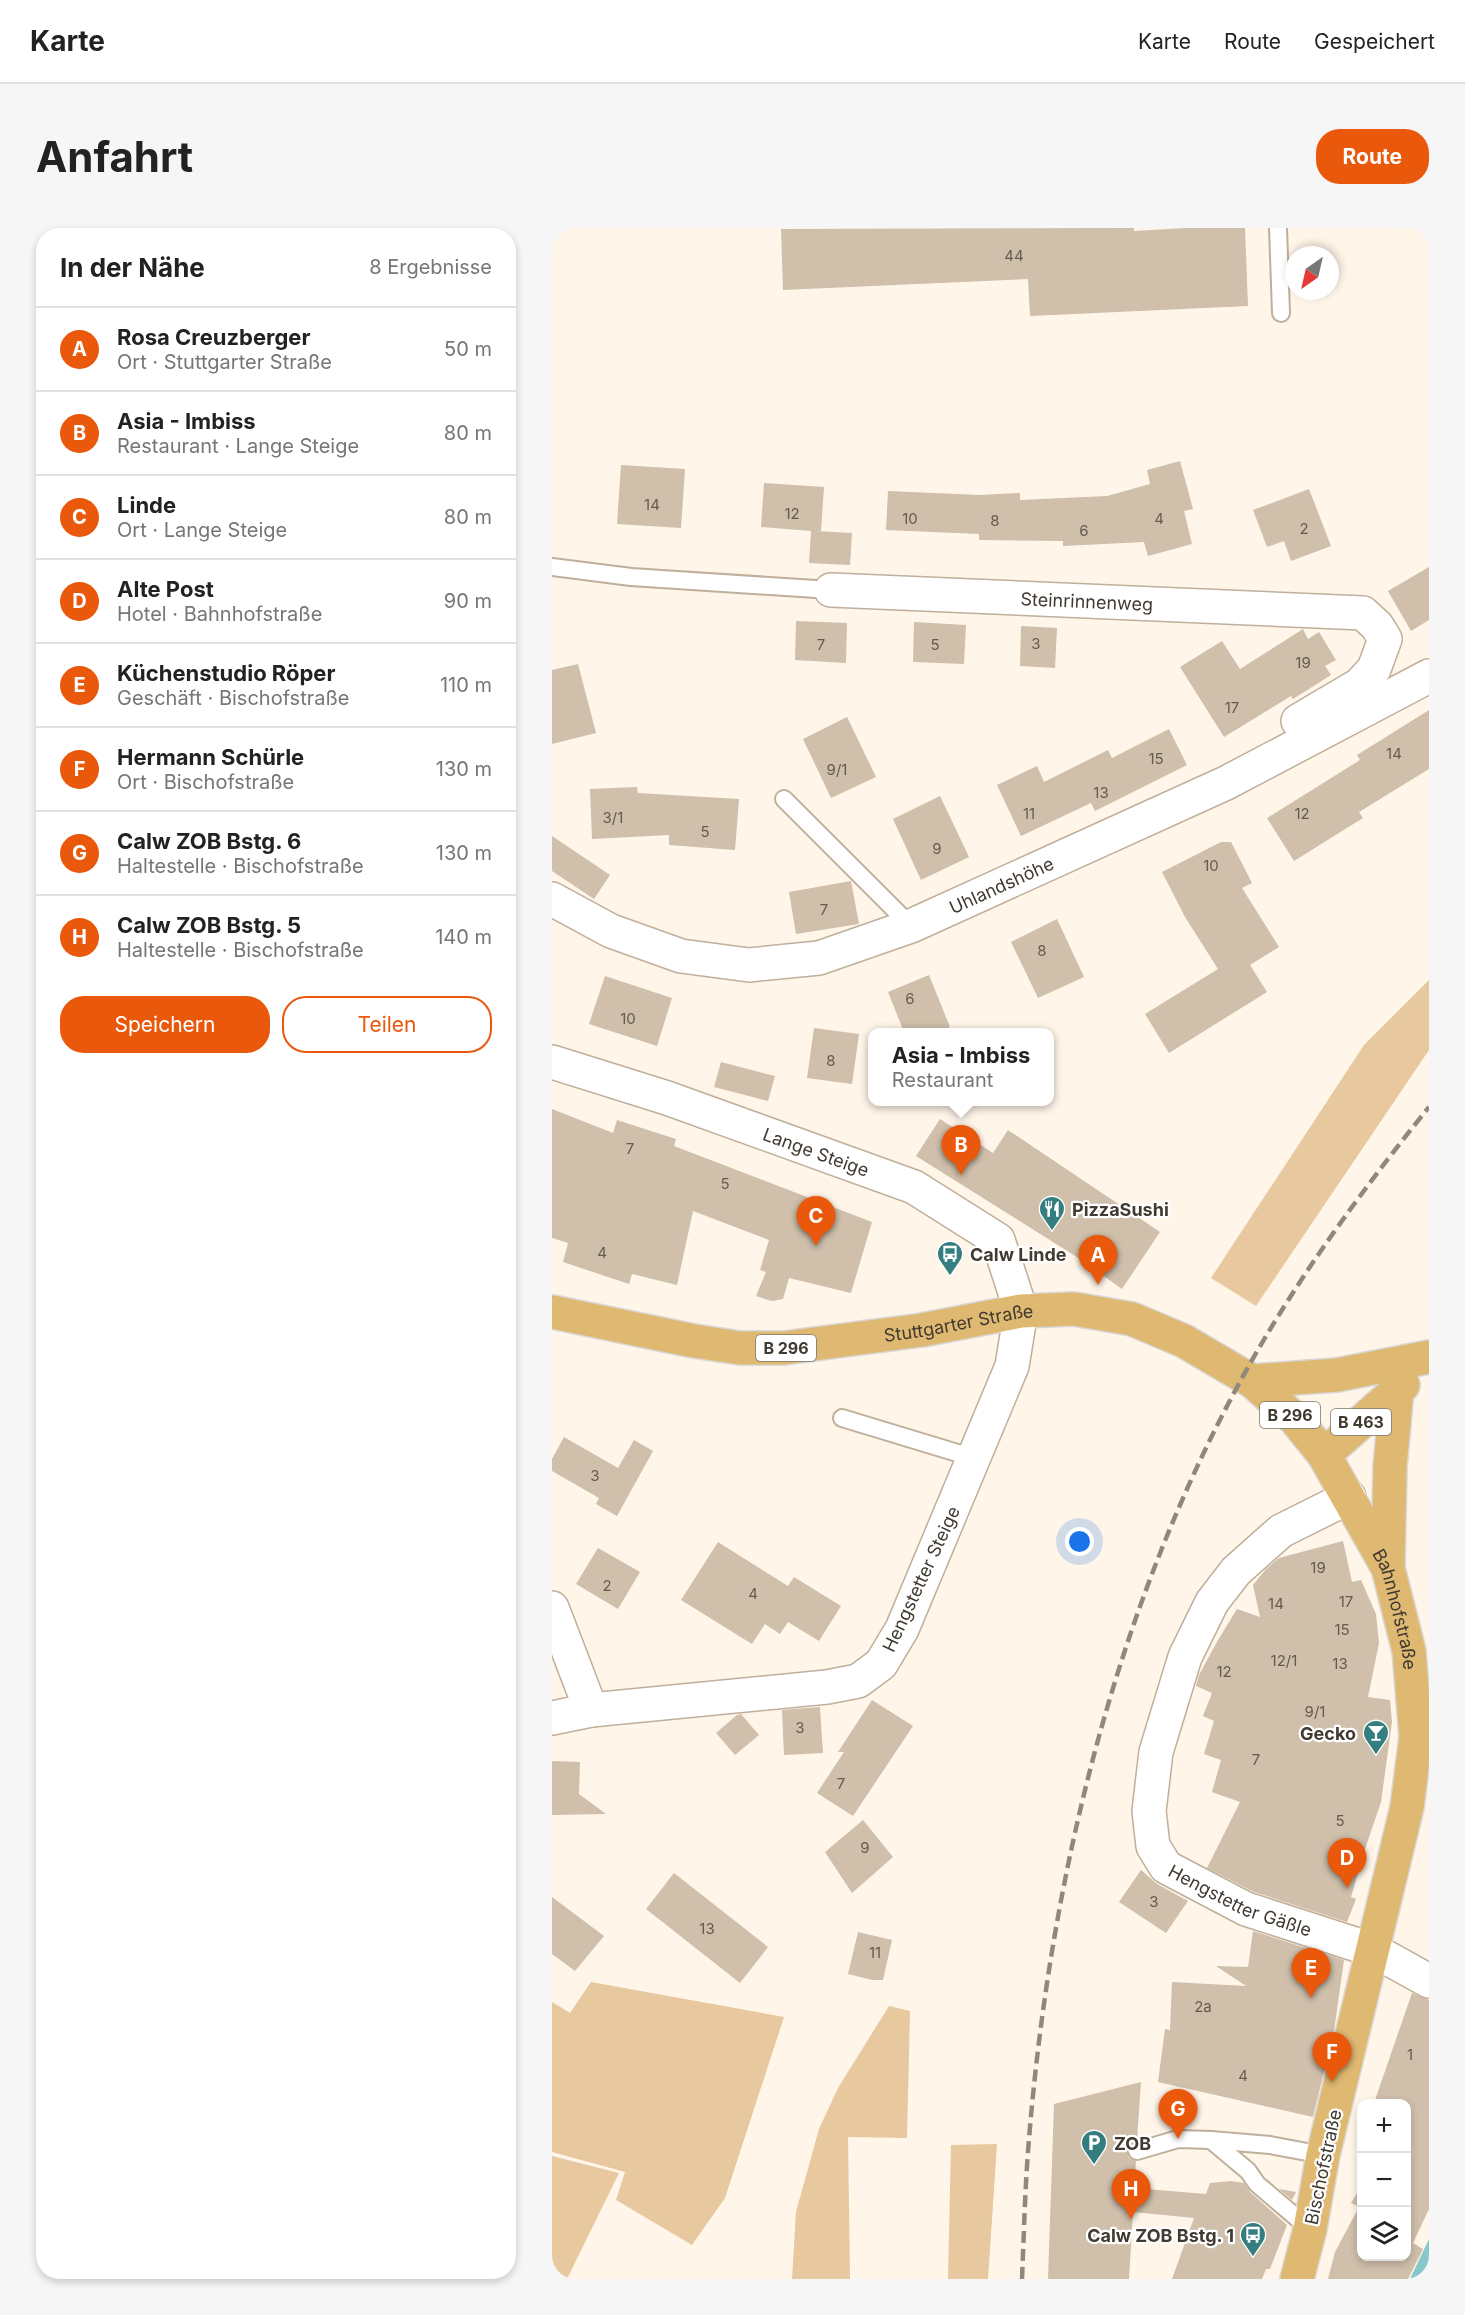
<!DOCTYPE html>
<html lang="de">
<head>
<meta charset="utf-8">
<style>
  body { margin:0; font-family:Inter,sans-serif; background:#f6f6f6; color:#222 }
  .controls { position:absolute; right:18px; bottom:18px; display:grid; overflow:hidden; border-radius:12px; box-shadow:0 3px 9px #0003 }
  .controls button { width:54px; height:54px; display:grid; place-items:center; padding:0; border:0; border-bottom:2px solid #e0e0e0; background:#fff; color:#222; font:30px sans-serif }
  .compass { position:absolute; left:733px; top:18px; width:54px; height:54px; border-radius:50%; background:#fff; box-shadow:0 3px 9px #0003; rotate:214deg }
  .you { position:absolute; left:528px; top:1314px; width:21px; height:21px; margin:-15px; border:4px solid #fff; border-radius:50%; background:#1a73e8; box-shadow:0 0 0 9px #1a73e833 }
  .badge { display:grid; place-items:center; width:39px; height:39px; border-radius:50%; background:#ea580c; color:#fff; font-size:20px; font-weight:700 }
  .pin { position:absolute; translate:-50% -50px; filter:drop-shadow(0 2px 3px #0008) }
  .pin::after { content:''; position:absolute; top:32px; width:21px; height:18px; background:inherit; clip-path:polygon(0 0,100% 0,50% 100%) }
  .popup { position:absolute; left:316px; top:800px; width:186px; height:78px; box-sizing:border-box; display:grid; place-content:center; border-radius:12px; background:#fff; filter:drop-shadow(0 2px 4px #0005); font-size:20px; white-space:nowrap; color:#767676 }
  .popup b { font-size:22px; color:#222 }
  .popup::after { content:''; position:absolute; left:50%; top:100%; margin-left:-12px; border:12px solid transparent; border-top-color:#fff }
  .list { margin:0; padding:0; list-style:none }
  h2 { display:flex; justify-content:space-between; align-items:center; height:78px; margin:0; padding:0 24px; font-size:26px }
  h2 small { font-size:20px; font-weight:400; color:#767676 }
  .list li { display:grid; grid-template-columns:39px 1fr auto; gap:18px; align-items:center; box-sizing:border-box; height:84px; padding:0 24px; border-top:2px solid #e0e0e0 }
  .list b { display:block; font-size:22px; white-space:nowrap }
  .list p { margin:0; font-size:20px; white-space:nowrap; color:#767676 }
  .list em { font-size:20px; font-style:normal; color:#767676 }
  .actions { display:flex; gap:12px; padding:18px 24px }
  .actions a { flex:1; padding:14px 0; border:2px solid #ea580c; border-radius:24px; text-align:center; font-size:21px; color:#ea580c }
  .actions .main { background:#ea580c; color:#fff }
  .icon { flex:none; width:33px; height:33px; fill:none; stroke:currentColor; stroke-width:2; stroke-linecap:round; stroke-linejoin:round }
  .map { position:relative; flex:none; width:877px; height:2051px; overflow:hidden; border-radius:24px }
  header { display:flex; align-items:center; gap:36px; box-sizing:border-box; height:84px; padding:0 30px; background:#fff; border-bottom:2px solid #e0e0e0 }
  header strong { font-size:28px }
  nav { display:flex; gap:33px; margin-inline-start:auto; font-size:21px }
  .intro { display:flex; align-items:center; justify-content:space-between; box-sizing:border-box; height:144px; padding:0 36px }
  h1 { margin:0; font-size:42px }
  .button { padding:15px 27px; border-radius:24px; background:#ea580c; color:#fff; font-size:21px; font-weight:700 }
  main { display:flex; gap:36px; padding:0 36px }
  aside { flex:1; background:#fff; border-radius:24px; box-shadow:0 3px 9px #0003 }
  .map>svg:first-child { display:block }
  .green { fill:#e7c89f }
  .water { fill:#87c8ca }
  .building { fill:#cfbfab }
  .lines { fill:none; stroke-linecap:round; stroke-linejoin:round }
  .lane-casing { stroke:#bfaf9b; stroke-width:20 }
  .street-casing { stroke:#bfaf9b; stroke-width:36 }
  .primary-casing { stroke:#d9d8d6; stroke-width:36 }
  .lane { stroke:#fff; stroke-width:16 }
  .street { stroke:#fff; stroke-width:33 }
  .primary { stroke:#dfb871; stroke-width:33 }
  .rail { stroke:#8f887d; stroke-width:4.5; stroke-dasharray:12 6; stroke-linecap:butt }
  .labels { text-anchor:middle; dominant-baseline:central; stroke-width:4.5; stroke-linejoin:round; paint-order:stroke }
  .number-label { font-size:15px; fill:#645b50 }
  .shield { fill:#fff; stroke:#79756f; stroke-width:1.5 }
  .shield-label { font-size:16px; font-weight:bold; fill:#403a31 }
  .street-label { font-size:18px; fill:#403a31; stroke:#fff }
  .poi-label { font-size:18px; font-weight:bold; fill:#403a31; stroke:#fff; text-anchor:start }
</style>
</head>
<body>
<header>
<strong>Karte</strong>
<nav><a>Karte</a><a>Route</a><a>Gespeichert</a></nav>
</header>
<div class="intro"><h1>Anfahrt</h1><a class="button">Route</a></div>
<main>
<aside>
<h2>In der Nähe<small>8 Ergebnisse</small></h2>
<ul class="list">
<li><span class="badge">A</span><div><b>Rosa Creuzberger</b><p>Ort · Stuttgarter Straße</p></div><em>50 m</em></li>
<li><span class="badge">B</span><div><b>Asia - Imbiss</b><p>Restaurant · Lange Steige</p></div><em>80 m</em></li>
<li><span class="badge">C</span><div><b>Linde</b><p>Ort · Lange Steige</p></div><em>80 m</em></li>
<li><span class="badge">D</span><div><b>Alte Post</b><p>Hotel · Bahnhofstraße</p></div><em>90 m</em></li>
<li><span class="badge">E</span><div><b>Küchenstudio Röper</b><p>Geschäft · Bischofstraße</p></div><em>110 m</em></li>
<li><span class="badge">F</span><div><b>Hermann Schürle</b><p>Ort · Bischofstraße</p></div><em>130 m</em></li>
<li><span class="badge">G</span><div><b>Calw ZOB Bstg. 6</b><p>Haltestelle · Bischofstraße</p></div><em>130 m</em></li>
<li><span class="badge">H</span><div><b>Calw ZOB Bstg. 5</b><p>Haltestelle · Bischofstraße</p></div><em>140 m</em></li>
</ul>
<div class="actions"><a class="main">Speichern</a><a>Teilen</a></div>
</aside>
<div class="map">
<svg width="877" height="2051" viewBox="0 0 877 2051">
  <rect width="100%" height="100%" fill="#fff5e8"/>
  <g class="green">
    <path d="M 877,752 L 877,822 L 704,1078 L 659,1050 L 812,817 Z"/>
    <path d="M 39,1754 L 232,1789 L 173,1970 L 140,2017 L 64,1972 L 73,1944 L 0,1924 L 0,1774 L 18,1785 Z"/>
    <path d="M 337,1778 L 358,1783 L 355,1910 L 296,1909 L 298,2051 L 240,2051 L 244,1984 L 267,1901 L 286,1860 Z"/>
    <path d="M 445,1916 L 436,2051 L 396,2051 L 399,1917 Z"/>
    <path d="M 0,1928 L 67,1945 L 15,2051 L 0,2051 Z"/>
  </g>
  <path class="water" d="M 877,2011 L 877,2051 L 858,2051 Z"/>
  <g class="building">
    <path d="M 582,0 L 582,3 L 634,0 L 693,0 L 696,78 L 478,88 L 476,51 L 231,62 L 229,1 Z"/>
    <path d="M 628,233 L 641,281 L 632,283 L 640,316 L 596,328 L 592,314 L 511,318 L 511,313 L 427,312 L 427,306 L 334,302 L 336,263 L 428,267 L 468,265 L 468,272 L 555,268 L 598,256 L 595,242 Z"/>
    <path d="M 69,237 L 133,241 L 129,300 L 65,296 Z"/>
    <path d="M 212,255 L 272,259 L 269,303 L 263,303 L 300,305 L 298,337 L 257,335 L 259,303 L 209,299 Z"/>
    <path d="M 757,261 L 779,318 L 739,333 L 732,313 L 715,319 L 701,282 Z"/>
    <path d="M 877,339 L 877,392 L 859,403 L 836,363 Z"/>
    <path d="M 244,393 L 295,395 L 294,435 L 243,432 Z"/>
    <path d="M 362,394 L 414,397 L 412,436 L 361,434 Z"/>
    <path d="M 469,398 L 505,400 L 503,440 L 468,438 Z"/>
    <path d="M 751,401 L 756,411 L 767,404 L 784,432 L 773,438 L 779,447 L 741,471 L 739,468 L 672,509 L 628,439 L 670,413 L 688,441 Z"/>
    <path d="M 26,436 L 44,505 L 0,516 L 0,442 Z"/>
    <path d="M 877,482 L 877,541 L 807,584 L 811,590 L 742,633 L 715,590 L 808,532 L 805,527 Z"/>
    <path d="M 295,489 L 324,549 L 279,570 L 251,511 Z"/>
    <path d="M 617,501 L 635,537 L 543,583 L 539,575 L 469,608 L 445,557 L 485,538 L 492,554 L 556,522 L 560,530 Z"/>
    <path d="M 85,559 L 86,565 L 187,571 L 183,622 L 117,617 L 117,607 L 40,611 L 38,561 Z"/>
    <path d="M 388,568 L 417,629 L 369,652 L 341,591 Z"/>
    <path d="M 0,608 L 58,647 L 42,671 L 0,643 Z"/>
    <path d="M 669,614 L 679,614 L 700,655 L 690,660 L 727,719 L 698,737 L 715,764 L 617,825 L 593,786 L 666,741 L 633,689 L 610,644 Z"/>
    <path d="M 299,653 L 307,696 L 244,706 L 237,664 Z"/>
    <path d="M 505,691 L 532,749 L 486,770 L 459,714 Z"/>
    <path d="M 377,747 L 398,799 L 384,804 L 352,804 L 336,764 Z"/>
    <path d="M 53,748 L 120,770 L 105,818 L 37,796 Z"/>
    <path d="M 262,800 L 307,806 L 300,856 L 255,850 Z"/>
    <path d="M 169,834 L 223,848 L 216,873 L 162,859 Z"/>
    <path d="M 0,881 L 61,905 L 65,892 L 124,911 L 122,918 L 320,994 L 299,1065 L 237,1050 L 231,1071 L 220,1073 L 204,1068 L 214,1044 L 208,1042 L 217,1012 L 141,983 L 125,1057 L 80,1046 L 77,1056 L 11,1034 L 16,1015 L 0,1010 Z"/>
    <path d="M 388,891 L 441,925 L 456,902 L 608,1004 L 570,1061 L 528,1031 L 364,928 Z"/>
    <path d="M 12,1209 L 66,1240 L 82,1212 L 101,1223 L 65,1288 L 44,1276 L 47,1270 L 0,1243 L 0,1231 Z"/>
    <path d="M 791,1313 L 800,1354 L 809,1352 L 824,1386 L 827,1415 L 816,1469 L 838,1472 L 840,1494 L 829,1574 L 812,1624 L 799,1669 L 804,1671 L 795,1694 L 702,1664 L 655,1640 L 688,1574 L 660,1564 L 669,1532 L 652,1526 L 662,1493 L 651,1488 L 660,1465 L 644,1458 L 647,1447 L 666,1412 L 685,1381 L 708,1389 L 701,1357 L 714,1341 L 727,1330 Z"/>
    <path d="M 166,1314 L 236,1358 L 242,1349 L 289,1378 L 267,1413 L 236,1394 L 228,1406 L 213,1396 L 200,1416 L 129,1372 Z"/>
    <path d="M 46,1320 L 88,1344 L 66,1381 L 24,1356 Z"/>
    <path d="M 320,1472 L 361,1498 L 301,1588 L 265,1565 L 292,1524 L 286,1524 Z"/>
    <path d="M 268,1479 L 271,1525 L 232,1527 L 230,1482 Z"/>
    <path d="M 189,1486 L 207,1507 L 183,1527 L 164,1505 L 185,1487 Z"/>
    <path d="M 0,1533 L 28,1534 L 27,1566 L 54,1586 L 0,1587 Z"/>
    <path d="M 311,1592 L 341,1629 L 300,1665 L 273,1624 Z"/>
    <path d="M 589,1642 L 605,1656 L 636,1673 L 614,1705 L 567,1674 Z"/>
    <path d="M 122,1645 L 216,1719 L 188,1755 L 94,1681 Z"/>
    <path d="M 0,1669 L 52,1708 L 23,1743 L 0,1726 Z"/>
    <path d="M 701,1703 L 792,1732 L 782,1803 L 761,1889 L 606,1854 L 613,1801 L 618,1802 L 620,1754 L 694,1758 L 664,1738 L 696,1739 Z"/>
    <path d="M 306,1704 L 340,1712 L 331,1752 L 320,1752 L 296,1746 Z"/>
    <path d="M 860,1765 L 877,1772 L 877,1981 L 861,2015 L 871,2021 L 856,2051 L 776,2051 L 783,2024 L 807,1979 L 799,1975 L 810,1957 L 810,2028 L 855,2028 L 855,1879 L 856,1875 L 822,1875 Z"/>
    <path d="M 589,1854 L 585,1912 L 578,1915 L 575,1921 L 577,1930 L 584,1933 L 582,1960 L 654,1966 L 658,1955 L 679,1953 L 692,1955 L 698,1964 L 735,1997 L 718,2041 L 714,2041 L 710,2051 L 620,2051 L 642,1990 L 581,1984 L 577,2051 L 496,2051 L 502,1876 Z"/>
    <path d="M 727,1961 L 744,1964 L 740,1972 Z"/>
  </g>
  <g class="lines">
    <defs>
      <g id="lane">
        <path d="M 726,0 L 729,85"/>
        <path d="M 0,339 L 79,349 L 279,362"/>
        <path d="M 232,571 L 359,698"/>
        <path d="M 290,1190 L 422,1230"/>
        <path d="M 659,1912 L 696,1943 L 705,1956 L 758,2001"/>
        <path d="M 585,1923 L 626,1911 L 659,1912 L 718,1917 L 771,1927"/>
      </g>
      <g id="street">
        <path id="s1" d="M 279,362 L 811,385 L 825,398 L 833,411 L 822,441 L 807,457 L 746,493"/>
        <path id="s2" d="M 0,671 L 59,703 L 129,728 L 197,737 L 267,730 L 359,698 L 674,555 L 877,448"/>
        <path id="s3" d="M 0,834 L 115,870 L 362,959 L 446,1012 L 469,1083 L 460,1138 L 350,1401 L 329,1436 L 306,1453 L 275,1459 L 39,1482 L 0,1490"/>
        <path id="s4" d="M 797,1269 L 729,1303 L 684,1343 L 660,1374 L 633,1429 L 604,1524 L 597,1583 L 601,1618 L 614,1639 L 694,1681 L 821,1722 L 877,1753"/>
        <path d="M 0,1380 L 39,1482"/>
      </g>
      <g id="primary">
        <path id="s5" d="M 0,1084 L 142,1113 L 188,1120 L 232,1120 L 370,1102 L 469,1083 L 522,1081 L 580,1091 L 632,1113 L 700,1153 L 743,1191 L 772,1227 L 836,1340 L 857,1423 L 864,1509 L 855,1579 L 771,1927 L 758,2001 L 745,2051"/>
        <path d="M 700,1153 L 785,1147 L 877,1129"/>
        <path d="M 772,1227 L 851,1157"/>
        <path d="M 836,1340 L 838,1238 L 845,1162"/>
      </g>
    </defs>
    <use href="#lane" class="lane-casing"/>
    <use href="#street" class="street-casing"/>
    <use href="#primary" class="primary-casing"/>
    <use href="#lane" class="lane"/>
    <use href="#street" class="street"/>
    <use href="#primary" class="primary"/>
    <path class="rail" d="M 470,2051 C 472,2004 473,1958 477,1911 C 500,1629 575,1333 725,1090 C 770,1017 823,946 877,879"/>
  </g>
  <defs>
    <symbol id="restaurant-pin" viewBox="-11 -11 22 30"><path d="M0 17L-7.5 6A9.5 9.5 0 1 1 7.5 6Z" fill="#357e80" stroke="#fff"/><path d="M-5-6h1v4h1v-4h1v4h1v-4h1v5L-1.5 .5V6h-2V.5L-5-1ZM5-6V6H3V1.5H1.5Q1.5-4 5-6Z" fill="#fff"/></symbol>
    <symbol id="bus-pin" viewBox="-11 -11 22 30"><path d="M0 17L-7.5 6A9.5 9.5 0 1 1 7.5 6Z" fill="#357e80" stroke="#fff"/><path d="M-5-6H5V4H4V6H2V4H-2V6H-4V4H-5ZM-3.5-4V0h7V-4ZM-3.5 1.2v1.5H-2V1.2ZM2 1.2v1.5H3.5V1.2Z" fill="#fff"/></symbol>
    <symbol id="bar-pin" viewBox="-11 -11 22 30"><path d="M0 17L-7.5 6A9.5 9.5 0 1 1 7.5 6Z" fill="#357e80" stroke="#fff"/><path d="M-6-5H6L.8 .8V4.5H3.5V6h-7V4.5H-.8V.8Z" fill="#fff"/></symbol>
    <symbol id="parking-pin" viewBox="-11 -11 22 30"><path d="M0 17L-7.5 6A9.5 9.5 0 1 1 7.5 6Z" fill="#357e80" stroke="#fff"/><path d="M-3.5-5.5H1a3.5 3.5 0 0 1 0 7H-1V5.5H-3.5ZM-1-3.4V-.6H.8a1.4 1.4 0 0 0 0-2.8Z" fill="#fff"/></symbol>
  </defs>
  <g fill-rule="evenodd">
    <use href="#restaurant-pin" x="485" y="966" width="30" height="40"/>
    <use href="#bus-pin" x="383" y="1011" width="30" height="40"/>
    <use href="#bar-pin" x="809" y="1490" width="30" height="40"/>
    <use href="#parking-pin" x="527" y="1900" width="30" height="40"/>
    <use href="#bus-pin" x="686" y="1992" width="30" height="40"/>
  </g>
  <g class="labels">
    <g class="number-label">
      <text x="462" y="27">44</text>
      <text x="100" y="276">14</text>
      <text x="240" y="285">12</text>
      <text x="358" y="290">10</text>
      <text x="607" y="290">4</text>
      <text x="443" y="292">8</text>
      <text x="752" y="300">2</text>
      <text x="532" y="302">6</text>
      <text x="484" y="415">3</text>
      <text x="269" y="416">7</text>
      <text x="383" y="416">5</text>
      <text x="751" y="434">19</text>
      <text x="680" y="479">17</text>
      <text x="842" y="525">14</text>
      <text x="604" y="530">15</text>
      <text x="285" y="541">9/1</text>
      <text x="549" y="564">13</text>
      <text x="477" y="585">11</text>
      <text x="750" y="585">12</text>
      <text x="61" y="589">3/1</text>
      <text x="153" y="603">5</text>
      <text x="385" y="620">9</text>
      <text x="659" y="637">10</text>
      <text x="272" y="681">7</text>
      <text x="490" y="722">8</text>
      <text x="358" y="770">6</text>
      <text x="76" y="790">10</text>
      <text x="279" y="832">8</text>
      <text x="78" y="920">7</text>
      <text x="173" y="955">5</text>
      <text x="50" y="1024">4</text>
      <text x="43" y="1247">3</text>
      <text x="766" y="1339">19</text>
      <text x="55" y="1357">2</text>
      <text x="201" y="1365">4</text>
      <text x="794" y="1373">17</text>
      <text x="724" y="1375">14</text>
      <text x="790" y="1401">15</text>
      <text x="732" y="1432">12/1</text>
      <text x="788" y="1435">13</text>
      <text x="672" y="1443">12</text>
      <text x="763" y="1483">9/1</text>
      <text x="248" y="1499">3</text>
      <text x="704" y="1531">7</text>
      <text x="289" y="1555">7</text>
      <text x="788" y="1592">5</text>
      <text x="313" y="1619">9</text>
      <text x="602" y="1673">3</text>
      <text x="155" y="1700">13</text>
      <text x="323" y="1724">11</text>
      <text x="651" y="1778">2a</text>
      <text x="858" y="1826">1</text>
      <text x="691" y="1847">4</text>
    </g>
    <g class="shield">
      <rect x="204" y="1107" width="60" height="26" rx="4.5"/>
      <rect x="708" y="1174" width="60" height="26" rx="4.5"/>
      <rect x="779" y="1181" width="60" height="26" rx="4.5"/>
    </g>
    <g class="shield-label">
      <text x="234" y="1120">B 296</text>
      <text x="738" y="1187">B 296</text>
      <text x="809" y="1194">B 463</text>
    </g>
    <g class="street-label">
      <text stroke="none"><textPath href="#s1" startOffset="256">Steinrinnenweg</textPath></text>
      <text stroke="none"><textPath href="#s2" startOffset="477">Uhlandshöhe</textPath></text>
      <text stroke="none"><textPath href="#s3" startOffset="279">Lange Steige</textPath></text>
      <text stroke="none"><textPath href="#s5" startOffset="412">Stuttgarter Straße</textPath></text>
      <text transform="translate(369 1351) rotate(-65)">Hengstetter Steige</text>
      <text stroke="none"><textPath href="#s5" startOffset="998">Bahnhofstraße</textPath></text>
      <text stroke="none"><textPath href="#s4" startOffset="537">Hengstetter Gäßle</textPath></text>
      <text transform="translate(771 1939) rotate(-78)">Bischofstraße</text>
    </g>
    <g class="poi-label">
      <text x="520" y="981">PizzaSushi</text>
      <text x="418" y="1026">Calw Linde</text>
      <text x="804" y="1505" text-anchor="end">Gecko</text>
      <text x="562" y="1915">ZOB</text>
      <text x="682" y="2007" text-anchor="end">Calw ZOB Bstg. 1</text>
    </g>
  </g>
</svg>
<div class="controls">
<button>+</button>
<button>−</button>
<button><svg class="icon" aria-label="layers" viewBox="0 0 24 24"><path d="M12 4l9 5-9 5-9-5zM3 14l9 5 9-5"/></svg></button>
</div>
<svg class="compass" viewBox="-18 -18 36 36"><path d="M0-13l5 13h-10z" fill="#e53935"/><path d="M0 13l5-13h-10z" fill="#767676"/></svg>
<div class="you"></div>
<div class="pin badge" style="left:546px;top:1057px">A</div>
<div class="pin badge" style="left:409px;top:947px">B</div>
<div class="popup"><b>Asia - Imbiss</b>Restaurant</div>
<div class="pin badge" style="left:264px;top:1018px">C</div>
<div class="pin badge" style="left:795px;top:1660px">D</div>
<div class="pin badge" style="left:759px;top:1770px">E</div>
<div class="pin badge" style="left:780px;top:1854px">F</div>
<div class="pin badge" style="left:626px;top:1911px">G</div>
<div class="pin badge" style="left:579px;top:1991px">H</div>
</div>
</main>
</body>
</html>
